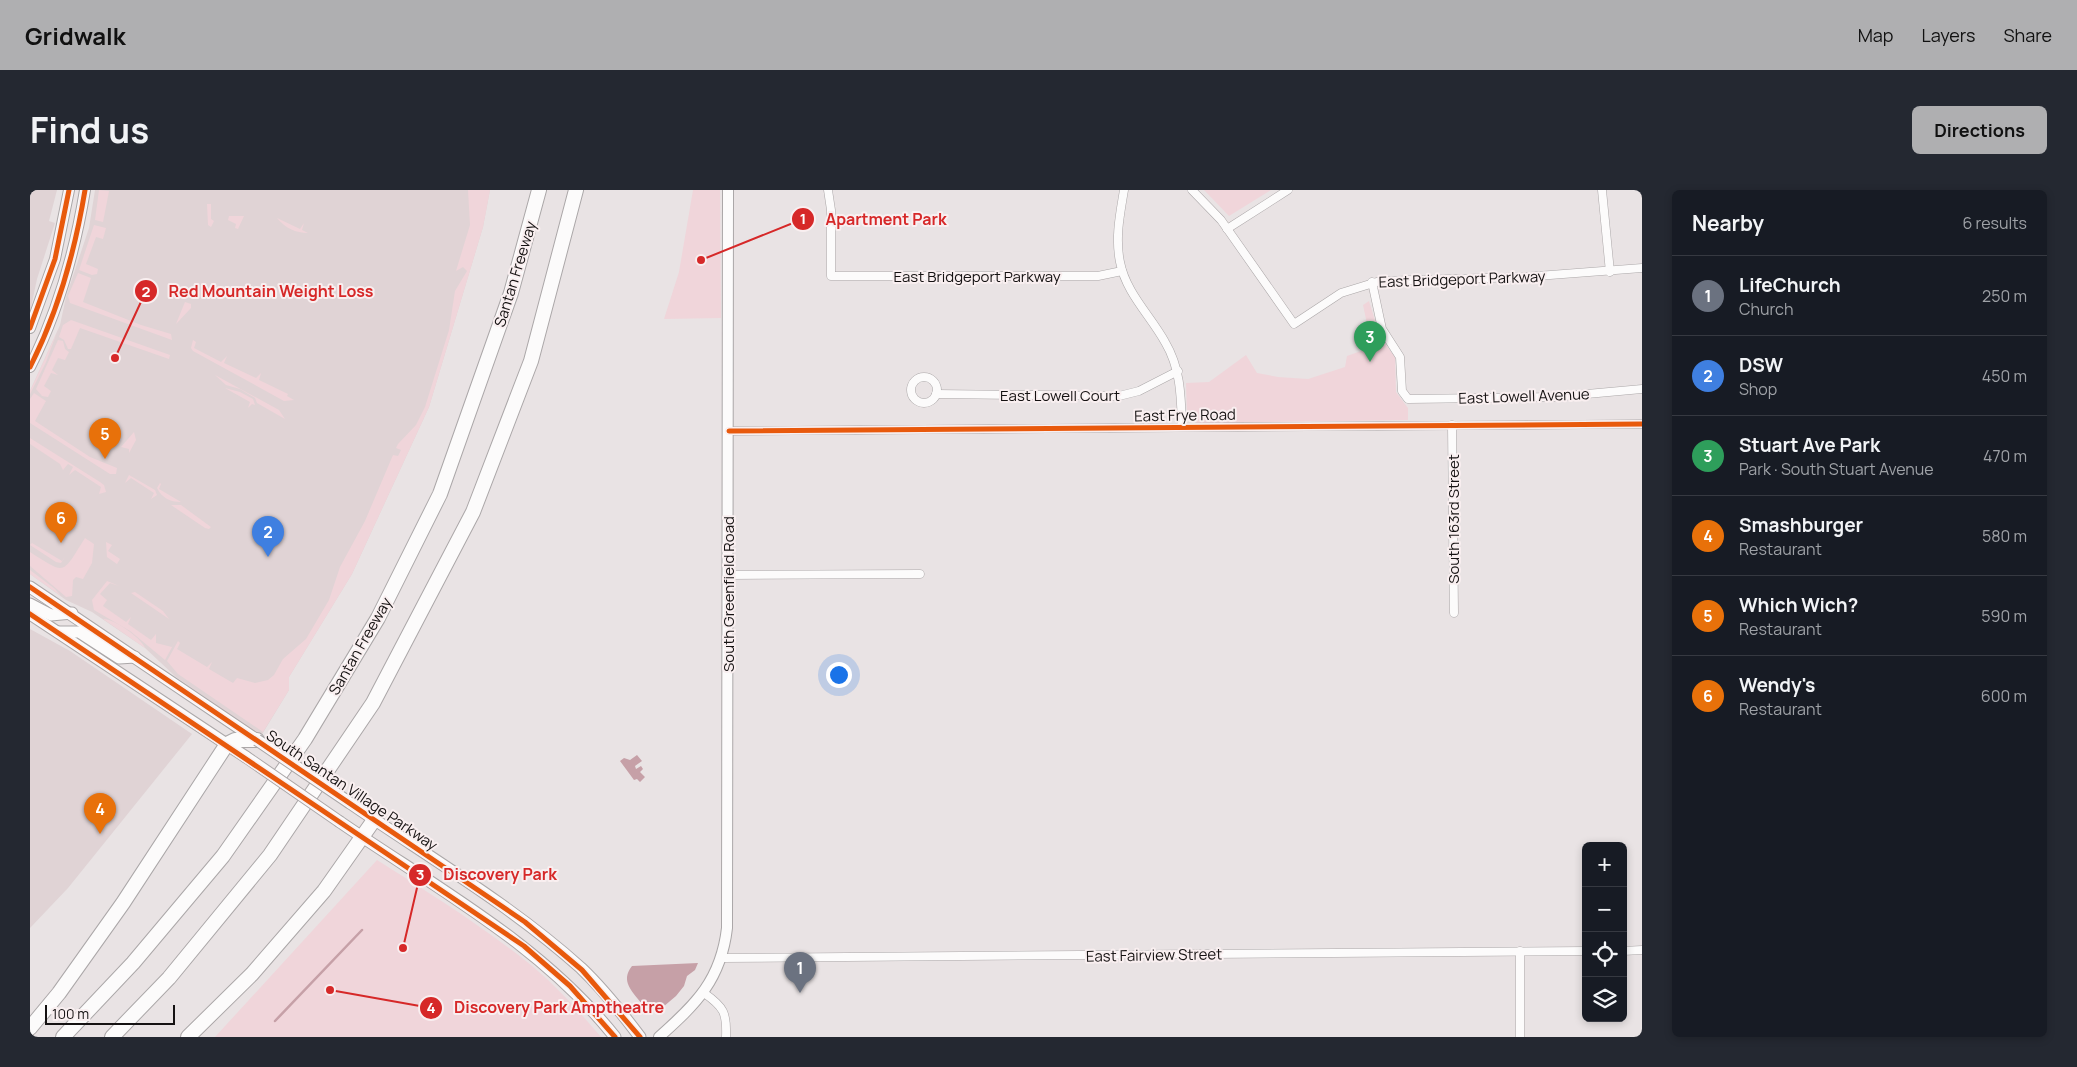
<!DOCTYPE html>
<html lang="en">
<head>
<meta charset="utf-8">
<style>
  body { margin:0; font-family:Manrope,sans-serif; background:#242831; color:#f1f3f6 }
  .controls { position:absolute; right:15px; bottom:15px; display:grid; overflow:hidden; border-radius:8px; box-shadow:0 2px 8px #0003 }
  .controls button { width:45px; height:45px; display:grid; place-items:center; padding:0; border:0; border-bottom:1px solid #363941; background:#171b24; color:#f1f3f6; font:25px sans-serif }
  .scale { position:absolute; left:15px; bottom:12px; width:130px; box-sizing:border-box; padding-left:5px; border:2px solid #151212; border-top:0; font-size:14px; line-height:18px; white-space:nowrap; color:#151212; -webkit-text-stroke:4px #f9eff0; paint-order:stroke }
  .you { position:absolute; left:808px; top:484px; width:18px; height:18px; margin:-12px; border:4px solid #fff; border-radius:50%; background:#1a73e8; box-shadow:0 0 0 8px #1a73e833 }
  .badge { display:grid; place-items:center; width:32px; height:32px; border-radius:50%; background:#afafb1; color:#fff; font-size:16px; font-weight:700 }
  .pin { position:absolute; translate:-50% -41px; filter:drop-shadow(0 1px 2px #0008) }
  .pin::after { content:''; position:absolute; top:26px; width:18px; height:15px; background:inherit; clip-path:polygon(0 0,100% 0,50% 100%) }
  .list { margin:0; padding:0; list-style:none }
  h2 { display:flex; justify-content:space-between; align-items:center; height:65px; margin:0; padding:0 20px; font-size:21px }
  h2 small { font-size:16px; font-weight:400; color:#9ea1a6 }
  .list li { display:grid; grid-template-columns:32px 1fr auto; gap:15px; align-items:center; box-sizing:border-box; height:80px; padding:0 20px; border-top:1px solid #363941 }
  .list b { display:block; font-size:19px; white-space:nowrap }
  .list p { margin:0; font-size:16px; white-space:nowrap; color:#9ea1a6 }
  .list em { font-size:16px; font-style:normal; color:#9ea1a6 }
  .icon { flex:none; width:28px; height:28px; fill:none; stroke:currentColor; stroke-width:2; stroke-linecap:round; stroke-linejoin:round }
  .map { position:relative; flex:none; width:1612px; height:847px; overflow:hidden; border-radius:8px }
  header { display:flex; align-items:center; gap:30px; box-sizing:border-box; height:70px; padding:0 25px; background:#afafb1; color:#111 }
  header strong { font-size:24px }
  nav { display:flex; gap:28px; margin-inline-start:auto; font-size:18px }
  .intro { display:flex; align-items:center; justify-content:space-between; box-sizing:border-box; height:120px; padding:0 30px }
  h1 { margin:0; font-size:35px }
  .button { padding:12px 22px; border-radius:8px; background:#afafb1; color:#111; font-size:18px; font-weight:700 }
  main { display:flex; gap:30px; padding:0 30px }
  aside { flex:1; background:#171b24; border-radius:8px; box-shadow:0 2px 8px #0003 }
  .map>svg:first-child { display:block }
  .built { fill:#e0d3d5 }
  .green { fill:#f0d5da }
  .water { fill:#c6a0a7 }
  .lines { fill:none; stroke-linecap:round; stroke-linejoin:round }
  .stream { stroke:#c6a0a7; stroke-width:2.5 }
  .minor-casing { stroke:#aba7a8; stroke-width:9 }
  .tertiary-casing { stroke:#aba7a8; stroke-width:12 }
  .secondary-casing { stroke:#aba7a8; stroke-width:13 }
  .motorway-casing { stroke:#aba7a8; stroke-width:16 }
  .minor { stroke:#fcfbfb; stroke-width:8 }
  .tertiary { stroke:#fcfbfb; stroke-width:10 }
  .secondary { stroke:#fcfbfb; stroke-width:11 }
  .motorway { stroke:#fcfbfb; stroke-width:14 }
  .secondary-bridge-casing { stroke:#aba7a8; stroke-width:13; stroke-linecap:butt }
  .secondary-bridge { stroke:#fcfbfb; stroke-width:11 }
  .cycleway-casing { stroke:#f9eff0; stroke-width:8 }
  .cycleway { stroke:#e8590c; stroke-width:5 }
  .labels { text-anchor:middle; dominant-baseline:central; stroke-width:4; stroke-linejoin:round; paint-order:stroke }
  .street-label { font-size:15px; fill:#151212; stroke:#f9eff0 }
  .leader { fill:none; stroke:#d62828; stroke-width:2 }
  .callout-dot { fill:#d62828; stroke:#f9eff0; stroke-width:2 }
  .mark-label { font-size:15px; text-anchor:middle; font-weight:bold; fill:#fff }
  .callout-label { font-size:16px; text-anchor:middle; font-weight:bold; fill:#d62828; stroke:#f9eff0; stroke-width:4; stroke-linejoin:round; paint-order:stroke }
</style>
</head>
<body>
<header>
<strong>Gridwalk</strong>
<nav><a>Map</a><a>Layers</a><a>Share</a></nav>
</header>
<div class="intro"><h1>Find us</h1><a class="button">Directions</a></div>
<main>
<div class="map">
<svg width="1612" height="847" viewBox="0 0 1612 847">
  <rect width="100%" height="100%" fill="#e9e3e4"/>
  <g class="built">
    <path d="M 0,0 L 27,0 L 19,31 L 25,33 L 7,89 L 0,122 Z"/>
    <path d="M 65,0 L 460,0 L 453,37 L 399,217 L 322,384 L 259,487 L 259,500 L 231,546 L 146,487 L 115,458 L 62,422 L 36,410 L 0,384 L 0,201 L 30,135 L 36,107 L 59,38 Z"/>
    <path d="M 0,439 L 40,461 L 162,544 L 38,698 L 0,738 Z"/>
  </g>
  <g class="green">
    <path d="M 69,0 L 79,1 L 73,32 L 65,30 Z"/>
    <path d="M 438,0 L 460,0 L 453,37 L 399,217 L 322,384 L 259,487 L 259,500 L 233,542 L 148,484 L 137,471 L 148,451 L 150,453 L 147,459 L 177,477 L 182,472 L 179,479 L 203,493 L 207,488 L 225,493 L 238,490 L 244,485 L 253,469 L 276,449 L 299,410 L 310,377 L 335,331 L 363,265 L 368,266 L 371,260 L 366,258 L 368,254 L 386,235 L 395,217 L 419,140 L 425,101 L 437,81 L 433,77 L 426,81 L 440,35 Z"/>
    <path d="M 663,0 L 690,0 L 691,128 L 634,129 L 649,82 Z"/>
    <path d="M 1174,0 L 1241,0 L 1199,26 Z"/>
    <path d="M 177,14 L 181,14 L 181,29 L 184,31 L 181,37 L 178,35 Z"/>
    <path d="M 199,26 L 214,26 L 208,39 L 205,38 L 206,34 L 198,30 Z"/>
    <path d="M 247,28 L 270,39 L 274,33 L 272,40 L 278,43 C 266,43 255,38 247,28 Z"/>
    <path d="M 64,35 L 76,38 L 73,49 L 66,47 L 56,74 L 68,79 L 67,84 L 62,85 L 49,80 Z"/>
    <path d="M 48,83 L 61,88 L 53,112 L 111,135 L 141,144 L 142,150 L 40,113 L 38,106 Z"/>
    <path d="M 1339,111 L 1350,147 L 1365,167 L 1366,202 L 1378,218 L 1378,230 L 1167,233 L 1157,225 L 1156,193 L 1179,192 L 1216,165 L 1227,183 L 1248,187 L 1278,189 L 1315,177 L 1317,166 L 1342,157 L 1333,115 Z"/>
    <path d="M 155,112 L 161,114 L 161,118 L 146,134 Z"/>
    <path d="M 41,130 L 140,165 L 139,169 L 50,138 L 41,159 L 38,159 L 34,150 L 29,147 L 33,135 Z"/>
    <path d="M 27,142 L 16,172 L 0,204 L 0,201 Z"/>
    <path d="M 28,150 L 33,151 L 35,159 L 39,162 L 35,170 L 28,168 L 22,180 L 28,185 L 21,183 L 14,196 L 21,201 L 18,207 L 12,206 L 6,199 Z"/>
    <path d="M 163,150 L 166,152 L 164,158 L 191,172 L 197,166 L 194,173 L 226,188 L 231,183 L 229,190 L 258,204 L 257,206 L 264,210 L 254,211 L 163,161 L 161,158 Z"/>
    <path d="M 185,185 L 249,220 L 255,229 L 227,213 L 225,208 L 210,199 L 196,195 Z"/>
    <path d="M 195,198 L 210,202 L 223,209 L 225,215 L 222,214 L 218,218 L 220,212 Z"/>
    <path d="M 4,203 L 16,211 L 5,231 L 60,267 L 87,278 L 86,284 L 80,284 L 0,233 L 0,209 Z"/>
    <path d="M 104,242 L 106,250 L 99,263 L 99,259 L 91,257 Z"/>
    <path d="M 0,248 L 70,292 L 74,295 L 76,302 L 69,304 L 71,297 L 45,280 L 39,285 L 43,277 L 38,274 L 33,280 L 30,274 L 0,254 Z"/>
    <path d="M 99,285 L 125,300 L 127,305 L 121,309 L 124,303 L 101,288 L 95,293 Z"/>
    <path d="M 130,293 L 131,294 L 129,299 L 151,312 C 140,312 132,308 127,298 Z"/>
    <path d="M 141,315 L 151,315 L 181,337 L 179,339 L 175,338 Z"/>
    <path d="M 55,348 L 64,354 L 62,373 L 53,389 L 46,387 L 43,390 L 42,406 L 36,407 L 0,376 L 0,362 C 37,386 32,384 55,348 Z"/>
    <path d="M 76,352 L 82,355 L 78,361 L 90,369 L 87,374 L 77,367 Z"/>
    <path d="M 2,353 L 32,371 L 35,367 L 31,373 L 26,372 L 0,355 Z"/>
    <path d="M 0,380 L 25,399 L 31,406 L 0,384 Z"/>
    <path d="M 77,391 L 89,396 L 80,393 L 70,404 L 77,410 L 73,416 L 96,432 L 101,427 L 98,434 L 121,450 L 126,444 L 126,453 L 142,457 L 146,450 L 135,470 L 100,441 L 64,420 L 62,410 Z"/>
    <path d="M 105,402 L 133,421 L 139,429 L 101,403 Z"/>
    <path d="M 73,429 C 85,429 110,447 115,458 Z"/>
    <path d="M 347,670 C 398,702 449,734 496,771 C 524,793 548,820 571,847 L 185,847 Z"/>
  </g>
  <g class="water">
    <path d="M 607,565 L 612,571 L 605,576 L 606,579 L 611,576 L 613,579 L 610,582 L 615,587 L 610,592 L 607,589 L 604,590 L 590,571 L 594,568 L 600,570 Z"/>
    <path d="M 668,773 L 665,780 L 657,786 L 654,796 L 646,806 L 633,817 L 612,814 C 602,801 590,791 602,776 Z"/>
  </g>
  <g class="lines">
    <path class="stream" d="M 245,831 L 332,740"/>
    <defs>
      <g id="minor">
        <path d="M 798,0 L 801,20 L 801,86 L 1068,86 L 1092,81"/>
        <path d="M 1094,0 C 1090,24 1085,48 1090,72 C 1096,103 1120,125 1135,152 C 1151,179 1151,207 1152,237"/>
        <path d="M 1162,0 L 1191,30 L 1264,134 L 1311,103 L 1350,91 L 1493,87 L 1612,78"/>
        <path d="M 1572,0 L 1580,82"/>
        <path d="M 1197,39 L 1258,0"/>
        <path d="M 1342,92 L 1352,139 L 1370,167 L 1372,201 L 1378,209 L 1524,207 L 1612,199"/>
        <circle cx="894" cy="200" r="13"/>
        <path d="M 906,204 L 1089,206 L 1109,201 L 1148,181"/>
        <path d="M 1422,235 L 1424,423"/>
        <path d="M 699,241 L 1612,234"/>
        <path d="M 698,385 L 890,384"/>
        <path d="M 1490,761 L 1490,847"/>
        <path d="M 1593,761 L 1612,760"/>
        <path d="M 692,768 L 1556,761"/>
        <path d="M 674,803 C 694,817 697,823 696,847"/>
      </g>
      <g id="tertiary">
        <path d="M 0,138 L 25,69 L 39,0"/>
        <path d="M 0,177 C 28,122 45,61 55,0"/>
        <path d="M 629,847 C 666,814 691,790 697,738 L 698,0"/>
      </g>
      <g id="secondary">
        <path d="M 0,397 L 227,550"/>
        <path d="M 0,414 L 21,425 L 42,423"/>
        <path d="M 0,424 L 216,567"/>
        <path d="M 28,442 L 49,442 L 89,468 L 105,467"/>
        <path d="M 320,613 C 397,666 481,715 551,778 C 573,799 592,823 610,847"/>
        <path d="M 310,632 C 406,698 511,754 585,847"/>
      </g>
      <g id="motorway">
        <path d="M 0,838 L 29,803 L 93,713 L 197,554 L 205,550 L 227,550"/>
        <path d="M 33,847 L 103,773 L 193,666 L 275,549 L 348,428 L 410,304 L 481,103 L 509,0"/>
        <path d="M 82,847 L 139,788 L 240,665 L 343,513 L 443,322 L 501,171 L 546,0"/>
        <path d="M 158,847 L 222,784 L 294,701 L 344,630"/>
      </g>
    </defs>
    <use href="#minor" class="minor-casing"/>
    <use href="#tertiary" class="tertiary-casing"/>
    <use href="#secondary" class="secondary-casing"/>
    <use href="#motorway" class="motorway-casing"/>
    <use href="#minor" class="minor"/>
    <use href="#tertiary" class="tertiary"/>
    <use href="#secondary" class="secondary"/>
    <use href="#motorway" class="motorway"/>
    <defs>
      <g id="secondary-bridge">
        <path d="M 227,550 L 320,613"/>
        <path d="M 216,567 L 310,632"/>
      </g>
    </defs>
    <use href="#secondary-bridge" class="secondary-bridge-casing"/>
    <use href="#secondary-bridge" class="secondary-bridge"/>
    <defs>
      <g id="cycleway">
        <path d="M 0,138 L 25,69 L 39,0"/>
        <path d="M 0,177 C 28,122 45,61 55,0"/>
        <path d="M 699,241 L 1612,234"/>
        <path d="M 0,397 L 495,732 L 552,780 L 610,847"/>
        <path d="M 0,424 L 494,756 L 540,796 L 585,847"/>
      </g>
    </defs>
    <use href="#cycleway" class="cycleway-casing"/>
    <use href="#cycleway" class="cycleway"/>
  </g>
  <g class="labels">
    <g class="street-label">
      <text transform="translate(485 84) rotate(-73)">Santan Freeway</text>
      <text x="947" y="86">East Bridgeport Parkway</text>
      <text transform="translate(1432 89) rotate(-2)">East Bridgeport Parkway</text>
      <text x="1030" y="205">East Lowell Court</text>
      <text transform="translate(1494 206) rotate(-2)">East Lowell Avenue</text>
      <text transform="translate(1155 225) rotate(-1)">East Frye Road</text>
      <text transform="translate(1423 329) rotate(-90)">South 163rd Street</text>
      <text transform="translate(698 404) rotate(-90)">South Greenfield Road</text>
      <text transform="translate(330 456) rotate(-60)">Santan Freeway</text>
      <text transform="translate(322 600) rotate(34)">South Santan Village Parkway</text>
      <text transform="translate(1124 765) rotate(-1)">East Fairview Street</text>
    </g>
  </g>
  <path class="leader" d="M671 70L773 29M85 168L116 101M373 758L390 685M300 800L401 818"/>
  <g class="callout-dot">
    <circle cx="671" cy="70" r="5"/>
    <circle cx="85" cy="168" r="5"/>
    <circle cx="373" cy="758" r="5"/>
    <circle cx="300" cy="800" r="5"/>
    <circle cx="773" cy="29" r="12"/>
    <circle cx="116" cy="101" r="12"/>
    <circle cx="390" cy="685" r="12"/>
    <circle cx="401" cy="818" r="12"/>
  </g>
  <g class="mark-label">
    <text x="773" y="34">1</text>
    <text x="116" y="107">2</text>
    <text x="390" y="690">3</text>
    <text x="401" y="823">4</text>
  </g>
  <g class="callout-label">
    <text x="856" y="35">Apartment Park</text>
    <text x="241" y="107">Red Mountain Weight Loss</text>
    <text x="470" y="690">Discovery Park</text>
    <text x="529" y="823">Discovery Park Amptheatre</text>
  </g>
</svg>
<div class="controls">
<button>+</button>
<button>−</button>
<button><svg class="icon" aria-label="locate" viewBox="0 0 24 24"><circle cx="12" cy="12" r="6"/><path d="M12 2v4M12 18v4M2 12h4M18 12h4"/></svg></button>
<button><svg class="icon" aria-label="layers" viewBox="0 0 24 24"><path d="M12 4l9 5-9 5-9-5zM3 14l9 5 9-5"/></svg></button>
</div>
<div class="scale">100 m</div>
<div class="you"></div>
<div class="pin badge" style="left:770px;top:803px;background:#6b7280">1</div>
<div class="pin badge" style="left:238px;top:367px;background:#3f7fe0">2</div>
<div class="pin badge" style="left:1340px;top:172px;background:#2e9e5b">3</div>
<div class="pin badge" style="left:70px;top:644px;background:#e8710a">4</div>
<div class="pin badge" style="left:75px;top:269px;background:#e8710a">5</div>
<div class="pin badge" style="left:31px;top:353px;background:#e8710a">6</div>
</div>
<aside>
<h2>Nearby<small>6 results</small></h2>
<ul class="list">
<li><span class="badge" style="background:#6b7280">1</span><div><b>LifeChurch</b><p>Church</p></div><em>250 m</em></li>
<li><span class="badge" style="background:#3f7fe0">2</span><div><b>DSW</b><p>Shop</p></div><em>450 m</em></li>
<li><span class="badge" style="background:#2e9e5b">3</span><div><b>Stuart Ave Park</b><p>Park · South Stuart Avenue</p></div><em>470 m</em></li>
<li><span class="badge" style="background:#e8710a">4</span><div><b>Smashburger</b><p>Restaurant</p></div><em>580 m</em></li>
<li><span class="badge" style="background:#e8710a">5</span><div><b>Which Wich?</b><p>Restaurant</p></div><em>590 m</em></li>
<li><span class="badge" style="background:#e8710a">6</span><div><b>Wendy's</b><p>Restaurant</p></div><em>600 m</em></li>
</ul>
</aside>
</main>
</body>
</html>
